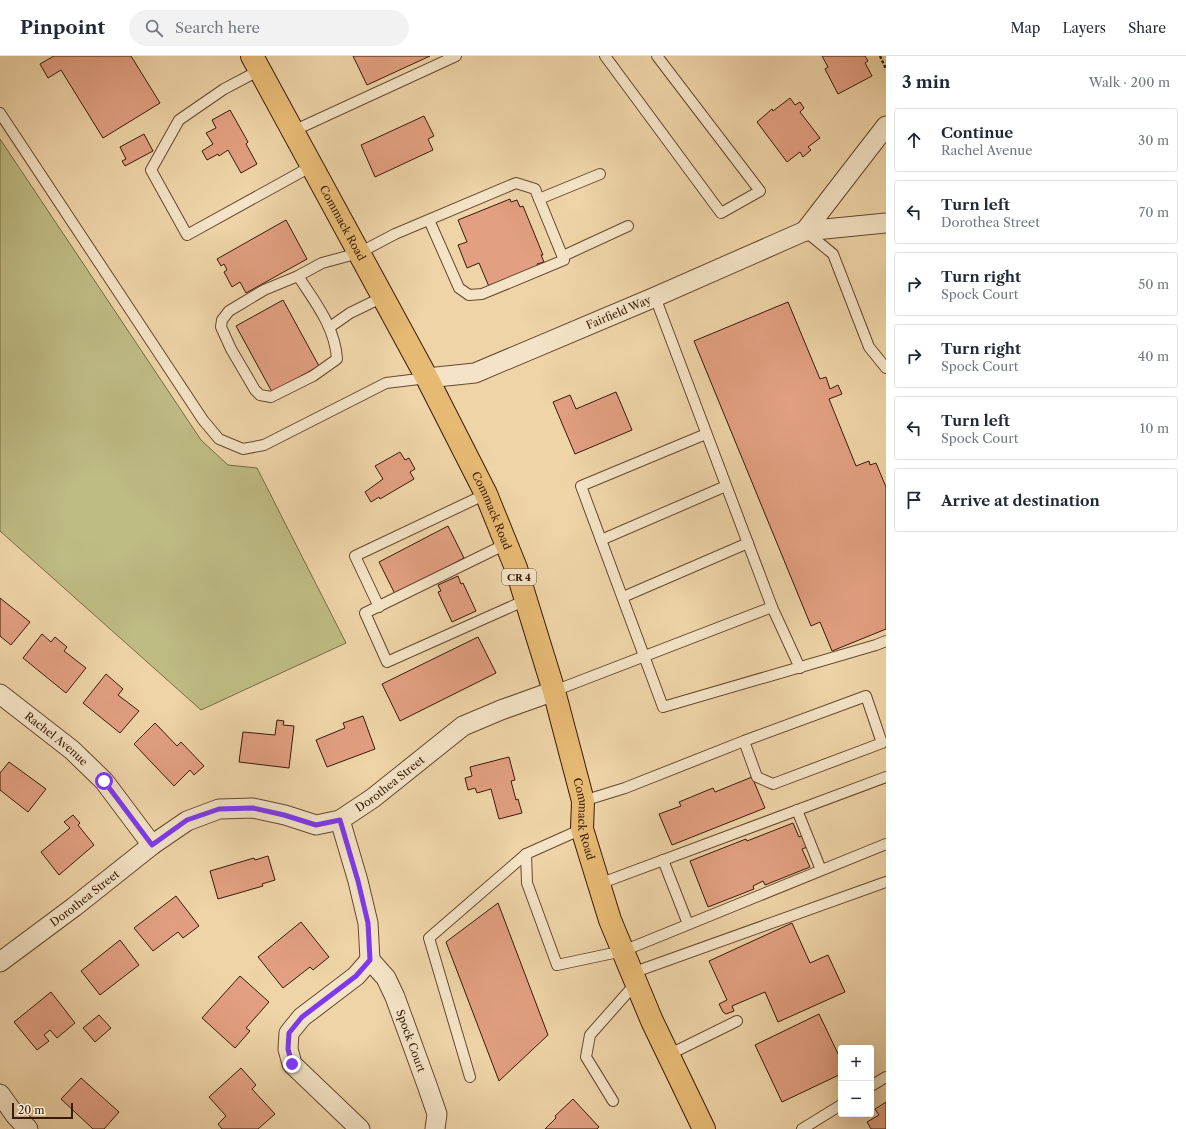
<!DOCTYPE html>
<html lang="en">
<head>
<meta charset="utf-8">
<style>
  body { margin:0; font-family:"Libre Caslon Text",serif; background:#f2f2f3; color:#1f2937 }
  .controls { position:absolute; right:12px; bottom:12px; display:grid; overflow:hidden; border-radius:4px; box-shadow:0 4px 16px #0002 }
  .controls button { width:36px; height:36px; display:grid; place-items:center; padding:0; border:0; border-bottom:1px solid #e0e1e3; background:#fff; color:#1f2937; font:20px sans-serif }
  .scale { position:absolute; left:12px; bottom:10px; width:61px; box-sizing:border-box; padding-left:4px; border:2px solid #381a05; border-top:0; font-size:11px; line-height:14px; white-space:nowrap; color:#381a05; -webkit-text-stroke:3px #f4e3c6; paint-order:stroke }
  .stop { position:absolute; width:12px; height:12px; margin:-9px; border:3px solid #7c3aed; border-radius:50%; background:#fff }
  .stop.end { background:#7c3aed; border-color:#fff; box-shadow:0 1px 4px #0008 }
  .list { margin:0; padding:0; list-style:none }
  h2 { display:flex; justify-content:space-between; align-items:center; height:52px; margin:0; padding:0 16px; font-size:17px }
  h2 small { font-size:13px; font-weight:400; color:#747a83 }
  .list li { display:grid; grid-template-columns:26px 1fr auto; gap:12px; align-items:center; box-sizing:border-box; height:64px; margin:0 8px 8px; padding:0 8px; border:1px solid #e0e1e3; border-radius:4px }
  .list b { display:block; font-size:15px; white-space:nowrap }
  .list p { margin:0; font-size:13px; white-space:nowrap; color:#747a83 }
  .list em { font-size:13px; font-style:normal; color:#747a83 }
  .icon { flex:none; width:22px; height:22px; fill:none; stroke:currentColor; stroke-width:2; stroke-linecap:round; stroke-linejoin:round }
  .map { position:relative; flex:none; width:886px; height:1073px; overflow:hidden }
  header { display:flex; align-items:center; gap:24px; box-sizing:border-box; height:56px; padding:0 20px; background:#fff; border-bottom:1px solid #e0e1e3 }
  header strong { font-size:19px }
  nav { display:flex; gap:22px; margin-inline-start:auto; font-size:14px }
  .search { width:280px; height:36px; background:#f2f2f3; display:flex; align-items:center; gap:10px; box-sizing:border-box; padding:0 14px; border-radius:22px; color:#747a83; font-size:15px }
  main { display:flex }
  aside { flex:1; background:#fff }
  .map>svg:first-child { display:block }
  .green { fill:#bebb83; stroke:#7b6a44 }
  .building { fill:#e29f81; stroke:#381a05 }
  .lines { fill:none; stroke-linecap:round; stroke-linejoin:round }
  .service-casing { stroke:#66482e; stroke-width:12 }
  .minor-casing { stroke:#66482e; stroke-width:21 }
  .primary-casing { stroke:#381a05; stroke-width:24 }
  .path { stroke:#381a05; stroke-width:2.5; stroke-dasharray:3 2; stroke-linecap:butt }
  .service { stroke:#f4e3c6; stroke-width:10 }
  .minor { stroke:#f4e3c6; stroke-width:19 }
  .primary { stroke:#e7ba74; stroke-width:22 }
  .route { stroke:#7c3aed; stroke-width:5 }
  .labels { text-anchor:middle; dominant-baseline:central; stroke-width:3.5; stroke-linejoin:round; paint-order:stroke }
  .shield { fill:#f4e3c6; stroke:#70563f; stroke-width:1 }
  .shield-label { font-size:10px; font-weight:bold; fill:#381a05 }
  .street-label { font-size:11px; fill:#381a05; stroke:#f4e3c6 }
</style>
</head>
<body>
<header>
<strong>Pinpoint</strong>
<div class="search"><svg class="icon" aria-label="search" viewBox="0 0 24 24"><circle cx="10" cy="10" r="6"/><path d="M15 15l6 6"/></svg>Search here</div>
<nav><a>Map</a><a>Layers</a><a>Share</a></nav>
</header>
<main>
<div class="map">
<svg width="886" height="1073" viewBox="0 0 886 1073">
  <rect width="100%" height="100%" fill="#eed4a7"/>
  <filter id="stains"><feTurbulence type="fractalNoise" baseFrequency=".005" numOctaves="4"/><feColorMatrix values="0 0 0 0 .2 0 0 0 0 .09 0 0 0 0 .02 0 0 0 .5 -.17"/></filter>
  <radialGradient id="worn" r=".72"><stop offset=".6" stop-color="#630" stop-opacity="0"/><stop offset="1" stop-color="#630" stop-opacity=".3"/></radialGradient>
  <path class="green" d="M 0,83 L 201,384 L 228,409 L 257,412 L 346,587 L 201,654 L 0,475 Z"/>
  <g class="building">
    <path d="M 54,0 L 131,0 L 160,47 L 103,82 L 61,14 L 48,22 L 40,8 Z"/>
    <path d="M 353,0 L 430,0 L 367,29 Z"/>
    <path d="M 822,0 L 865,0 L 868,5 L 865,7 L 872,20 L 838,38 L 825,13 L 828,11 Z"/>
    <path d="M 790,42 L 795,49 L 800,46 L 804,52 L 800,56 L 820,82 L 808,91 L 811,94 L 803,101 L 800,96 L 787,106 L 757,66 L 772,53 L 773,55 Z"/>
    <path d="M 230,54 L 248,86 L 246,88 L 257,108 L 241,117 L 228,94 L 219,100 L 218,98 L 207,104 L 202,95 L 213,88 L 206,77 L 216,72 L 212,64 Z"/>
    <path d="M 424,60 L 434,80 L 428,83 L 433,94 L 375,121 L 361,89 Z"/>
    <path d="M 144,78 L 153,95 L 125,110 L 122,105 L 126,103 L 120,91 Z"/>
    <path d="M 510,143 L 511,146 L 517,144 L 520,151 L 523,150 L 543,199 L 541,199 L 544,206 L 537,208 L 539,213 L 490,233 L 479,207 L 467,212 L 458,189 L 467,186 L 458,164 Z"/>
    <path d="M 286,164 L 307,203 L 246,237 L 240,226 L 232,231 L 224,216 L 227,214 L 224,208 L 221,210 L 217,203 Z"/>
    <path d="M 283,244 L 319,310 L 272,336 L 236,270 Z"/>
    <path d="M 788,246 L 820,323 L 826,321 L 830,333 L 838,329 L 842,338 L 829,343 L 856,410 L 869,405 L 870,409 L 876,407 L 886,431 L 886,573 L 832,595 L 820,566 L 811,570 L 694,285 Z"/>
    <path d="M 616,336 L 632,374 L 575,398 L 553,346 L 570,339 L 576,353 Z"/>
    <path d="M 400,396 L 405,404 L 409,402 L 415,413 L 410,416 L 414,423 L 380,443 L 379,441 L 371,446 L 365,436 L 383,423 L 375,410 Z"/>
    <path d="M 448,470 L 464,502 L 395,538 L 379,506 Z"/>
    <path d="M 458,520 L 461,528 L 463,527 L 476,555 L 452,566 L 438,536 L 441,535 L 438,529 Z"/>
    <path d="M 0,542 L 30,566 L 11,589 L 0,580 Z"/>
    <path d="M 42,578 L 51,586 L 55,581 L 67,591 L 64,595 L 86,612 L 66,637 L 23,602 Z"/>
    <path d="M 478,581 L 496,617 L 400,665 L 382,628 Z"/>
    <path d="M 106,618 L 123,633 L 118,639 L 139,655 L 120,677 L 83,647 Z"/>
    <path d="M 363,660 L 375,693 L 327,711 L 316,684 L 345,672 L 343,667 Z"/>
    <path d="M 277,664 L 284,665 L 283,669 L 294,670 L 289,712 L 239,706 L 243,676 L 275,679 Z"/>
    <path d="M 155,667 L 177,690 L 181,686 L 204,710 L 194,719 L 190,714 L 174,730 L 134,688 Z"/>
    <path d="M 509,701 L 515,724 L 511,725 L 516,744 L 518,743 L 522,757 L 499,763 L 491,733 L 477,737 L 475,732 L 468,734 L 465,722 L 472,720 L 470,711 Z"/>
    <path d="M 9,706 L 46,733 L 28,756 L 0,734 L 0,717 Z"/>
    <path d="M 752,721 L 765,752 L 672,789 L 659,758 L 681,750 L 679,746 L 713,732 L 715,736 Z"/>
    <path d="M 73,759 L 80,767 L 78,769 L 94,789 L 59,819 L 41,796 L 70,772 L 64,766 Z"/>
    <path d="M 793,767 L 799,781 L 805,778 L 810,790 L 802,793 L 810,811 L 765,829 L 763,825 L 753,830 L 754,833 L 708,851 L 690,805 L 746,783 L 747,785 Z"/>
    <path d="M 268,800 L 275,824 L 262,828 L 263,830 L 218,843 L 210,815 L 254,802 L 255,804 Z"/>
    <path d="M 176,840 L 199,870 L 183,882 L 178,876 L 153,895 L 134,872 Z"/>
    <path d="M 498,847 L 548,979 L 499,1025 L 446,886 Z"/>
    <path d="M 301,866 L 329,901 L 313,914 L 310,911 L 283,932 L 258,901 Z"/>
    <path d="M 792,867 L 810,907 L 828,899 L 845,936 L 778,966 L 765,936 L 732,950 L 734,955 L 726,958 L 723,956 L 719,948 L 727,944 L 709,905 Z"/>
    <path d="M 120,884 L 139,909 L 100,939 L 81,915 Z"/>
    <path d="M 240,920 L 269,946 L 246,972 L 250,975 L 235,992 L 202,962 Z"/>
    <path d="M 51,936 L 75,967 L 57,982 L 50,974 L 44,979 L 49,985 L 37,994 L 14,966 Z"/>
    <path d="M 819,958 L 841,1004 L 841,1018 L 782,1046 L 755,989 Z"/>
    <path d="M 99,959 L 111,972 L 95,986 L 83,972 Z"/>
    <path d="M 241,1012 L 256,1029 L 252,1033 L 275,1058 L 258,1073 L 222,1073 L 218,1068 L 226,1060 L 209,1041 Z"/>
    <path d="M 81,1022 L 119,1056 L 104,1073 L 93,1073 L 61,1043 Z"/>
    <path d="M 573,1043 L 599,1071 L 597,1073 L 545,1073 L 556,1062 L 555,1060 Z"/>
    <path d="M 886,1046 L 886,1073 L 871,1073 L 867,1066 L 879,1059 L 875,1053 Z"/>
  </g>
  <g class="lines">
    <defs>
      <g id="service">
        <path d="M 605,0 L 721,157 L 760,135 L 657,0"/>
        <path d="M 260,14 L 224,33 L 179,64 L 151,114 L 187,179 L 312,110"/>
        <path d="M 0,57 L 203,364 L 219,383 L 243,393 L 264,389 L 386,327 L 427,322"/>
        <path d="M 293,75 L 456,0"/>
        <path d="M 539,143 L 600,118"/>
        <path d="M 805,175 L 833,198 L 869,291 L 886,312"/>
        <path d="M 563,200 L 628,170"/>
        <path d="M 298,220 C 315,246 335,271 337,303 L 313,320 L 271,341 L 260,339 L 255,334 L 231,293 L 221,271 L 222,264 L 229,255 L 264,234 L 298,220 L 322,207 L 359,197 L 395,178 L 516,127 L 535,133 L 564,204 L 482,238 L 469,239 L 459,232 L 429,164"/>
        <path d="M 330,271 L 350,257 L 383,241"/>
        <path d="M 706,378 L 581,430 L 663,651 L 876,589 L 886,585"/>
        <path d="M 601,484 L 726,430"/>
        <path d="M 506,488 L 365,557 L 387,606 L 526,544"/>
        <path d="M 623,541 L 748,487"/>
        <path d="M 379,551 L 355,500 L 486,438"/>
        <path d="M 772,551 L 800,612"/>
        <path d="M 554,635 L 772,551 L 655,241"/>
        <path d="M 583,745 L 625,732 L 744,685 L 866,640 L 882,687 L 773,728 L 757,721 L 744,685"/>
        <path d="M 797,754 L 821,814"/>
        <path d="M 582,773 L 526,798 L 527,827 L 557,909 L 623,895 L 886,788"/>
        <path d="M 663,804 L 688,868"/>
        <path d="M 599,828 L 886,721"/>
        <path d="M 632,917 L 886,826"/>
        <path d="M 668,999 L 737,965"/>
        <path d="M 470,1021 L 429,882 L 526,798"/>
        <path d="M 871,1030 L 886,1021"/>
        <path d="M 613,1045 L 586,1001 L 590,979 L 636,927"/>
        <path d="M 802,1073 L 841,1049"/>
      </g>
      <g id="minor">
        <path d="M 886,70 L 805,175 L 886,167"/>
        <path id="s1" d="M 427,322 L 475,317 L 655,241 L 805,175"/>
        <path id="s2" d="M 0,638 L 72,694 L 104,725 L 152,789"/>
        <path d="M 340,764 L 358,825 L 368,867 L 370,904"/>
        <path id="s3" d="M 0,906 L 74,851 L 152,789 L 187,765 L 219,753 L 253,752 L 285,759 L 316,769 L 340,764 L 373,742 L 463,670 L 501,654 L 554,635"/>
        <path d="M 0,1038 L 15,1059 L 28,1073"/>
        <path id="s4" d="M 360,1073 L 292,1008 L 288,993 L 289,977 L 302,961 L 356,920 L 370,904 L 386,922 L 395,941 L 427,1029 L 437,1058 L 435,1073"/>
      </g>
      <g id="primary">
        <path id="s5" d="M 252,0 L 427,322 L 486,438 L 516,512 L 554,635 L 583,745 L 582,773 L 610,864 L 652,965 L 704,1073"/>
      </g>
    </defs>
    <use href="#service" class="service-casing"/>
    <use href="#minor" class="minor-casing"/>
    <use href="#primary" class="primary-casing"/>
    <path class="path" d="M 880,0 L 886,13"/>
    <use href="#service" class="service"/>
    <use href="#minor" class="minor"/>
    <use href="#primary" class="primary"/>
  </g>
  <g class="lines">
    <path class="route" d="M 104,725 L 152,789 L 187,764 L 219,753 L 253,752 L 284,759 L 316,769 L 340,764 L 358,825 L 368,867 L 370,904 L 356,920 L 302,961 L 289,977 L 288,993 L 292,1008"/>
  </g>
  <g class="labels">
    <rect class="shield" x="502" y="513" width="34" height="16" rx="3"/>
    <g class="shield-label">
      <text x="519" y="521">CR 4</text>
    </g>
    <g class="street-label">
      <text stroke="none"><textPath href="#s5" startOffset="190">Commack Road</textPath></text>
      <text stroke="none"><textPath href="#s1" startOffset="204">Fairfield Way</textPath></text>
      <text stroke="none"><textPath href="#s5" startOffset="514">Commack Road</textPath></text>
      <text stroke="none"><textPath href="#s2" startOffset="72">Rachel Avenue</textPath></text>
      <text stroke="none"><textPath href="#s3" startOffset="454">Dorothea Street</textPath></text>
      <text stroke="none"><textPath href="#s5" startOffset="837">Commack Road</textPath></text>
      <text stroke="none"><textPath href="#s3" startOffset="106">Dorothea Street</textPath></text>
      <text stroke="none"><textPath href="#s4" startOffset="327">Spock Court</textPath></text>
    </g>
  </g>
  <rect width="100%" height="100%" filter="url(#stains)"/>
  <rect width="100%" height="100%" fill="url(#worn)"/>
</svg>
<div class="controls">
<button>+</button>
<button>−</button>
</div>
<div class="scale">20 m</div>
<div class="stop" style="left:104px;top:725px"></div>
<div class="stop end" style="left:292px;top:1008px"></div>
</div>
<aside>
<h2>3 min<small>Walk · 200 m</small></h2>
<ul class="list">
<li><svg class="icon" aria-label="ahead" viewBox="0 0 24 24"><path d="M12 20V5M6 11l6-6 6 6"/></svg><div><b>Continue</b><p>Rachel Avenue</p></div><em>30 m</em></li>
<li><svg class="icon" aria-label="left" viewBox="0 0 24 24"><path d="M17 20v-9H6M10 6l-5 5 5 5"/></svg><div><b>Turn left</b><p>Dorothea Street</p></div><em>70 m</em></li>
<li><svg class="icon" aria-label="right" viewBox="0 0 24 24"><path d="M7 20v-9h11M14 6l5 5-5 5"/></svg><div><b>Turn right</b><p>Spock Court</p></div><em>50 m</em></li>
<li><svg class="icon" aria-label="right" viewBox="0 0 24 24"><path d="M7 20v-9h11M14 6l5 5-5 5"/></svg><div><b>Turn right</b><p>Spock Court</p></div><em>40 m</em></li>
<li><svg class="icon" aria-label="left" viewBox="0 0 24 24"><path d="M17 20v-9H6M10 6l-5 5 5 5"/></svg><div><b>Turn left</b><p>Spock Court</p></div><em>10 m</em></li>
<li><svg class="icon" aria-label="arrive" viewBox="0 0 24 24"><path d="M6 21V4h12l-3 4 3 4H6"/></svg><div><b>Arrive at destination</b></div></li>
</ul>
</aside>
</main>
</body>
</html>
